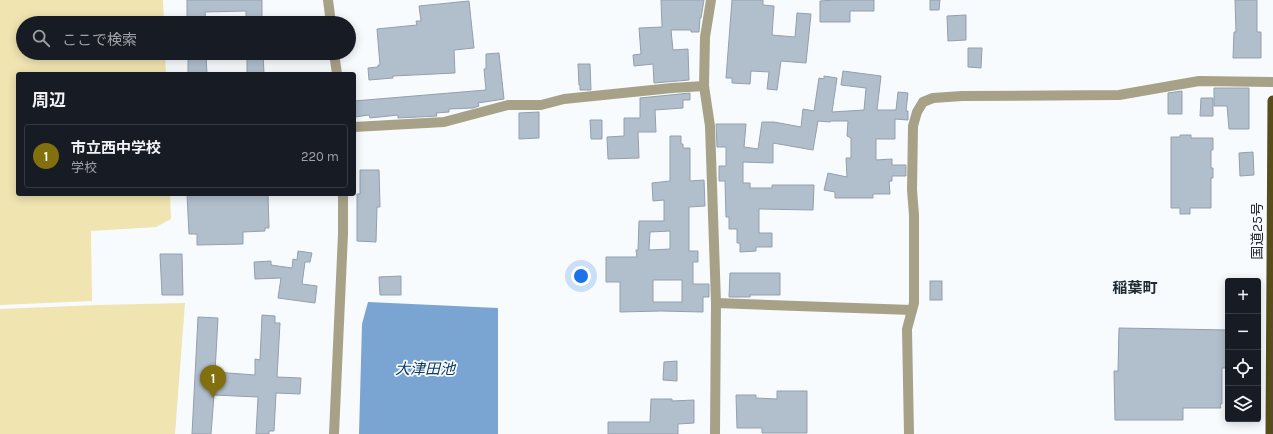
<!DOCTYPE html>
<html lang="ja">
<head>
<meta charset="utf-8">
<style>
  body { margin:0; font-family:Karla,"Noto Sans JP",sans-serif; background:#20242c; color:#f1f3f6 }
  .controls { position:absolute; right:12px; bottom:12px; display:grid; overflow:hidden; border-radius:4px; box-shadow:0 2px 10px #0003 }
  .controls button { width:36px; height:36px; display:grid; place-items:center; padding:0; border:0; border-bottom:1px solid #363941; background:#171b24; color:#f1f3f6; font:20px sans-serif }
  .you { position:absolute; left:581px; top:276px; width:14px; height:14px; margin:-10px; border:3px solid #fff; border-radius:50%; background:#1a73e8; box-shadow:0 0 0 6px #1a73e833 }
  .badge { display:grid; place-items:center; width:26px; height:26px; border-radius:50%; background:#826f0d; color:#fff; font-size:13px; font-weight:700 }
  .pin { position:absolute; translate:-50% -33px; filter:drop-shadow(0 1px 2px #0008) }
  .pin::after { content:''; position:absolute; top:21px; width:14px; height:12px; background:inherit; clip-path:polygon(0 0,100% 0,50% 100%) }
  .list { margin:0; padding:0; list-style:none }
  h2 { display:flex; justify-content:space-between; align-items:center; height:52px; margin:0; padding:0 16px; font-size:17px }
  h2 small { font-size:13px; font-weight:400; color:#9ea1a6 }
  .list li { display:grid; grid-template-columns:26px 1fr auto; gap:12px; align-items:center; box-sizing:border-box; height:64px; margin:0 8px 8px; padding:0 8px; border:1px solid #363941; border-radius:4px }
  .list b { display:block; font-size:15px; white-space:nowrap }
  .list p { margin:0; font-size:13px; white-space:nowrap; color:#9ea1a6 }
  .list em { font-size:13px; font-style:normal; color:#9ea1a6 }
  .icon { flex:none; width:22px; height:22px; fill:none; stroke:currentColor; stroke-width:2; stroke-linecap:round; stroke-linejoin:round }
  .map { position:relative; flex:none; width:1273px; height:434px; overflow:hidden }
  .search { position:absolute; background:#171b24; box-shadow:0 2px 10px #0003; left:16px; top:16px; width:340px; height:44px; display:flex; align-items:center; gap:10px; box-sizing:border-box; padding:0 14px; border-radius:22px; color:#9ea1a6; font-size:15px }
  .panel { position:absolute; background:#171b24; box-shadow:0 2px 10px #0003; left:16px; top:72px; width:340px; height:124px; border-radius:4px }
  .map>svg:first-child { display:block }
  .green { fill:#f0e4b1 }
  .water { fill:#7aa4d2 }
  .building { fill:#b1becc; stroke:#939fac; fill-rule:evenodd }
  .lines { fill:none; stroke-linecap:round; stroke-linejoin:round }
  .minor { stroke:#a7a188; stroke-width:10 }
  .tertiary { stroke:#a7a188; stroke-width:10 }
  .trunk { stroke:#574c1c; stroke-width:11 }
  .labels { text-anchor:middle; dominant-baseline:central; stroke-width:3.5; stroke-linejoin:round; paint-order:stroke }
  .street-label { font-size:14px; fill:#25292f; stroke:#f8fbfd }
  .neighbourhood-label { font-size:15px; font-weight:bold; fill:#212b36; stroke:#f8fbfd }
  .water-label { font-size:15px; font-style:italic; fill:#0b3a64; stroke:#f8fbfd }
</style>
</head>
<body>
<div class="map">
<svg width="1273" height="434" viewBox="0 0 1273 434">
  <rect width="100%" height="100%" fill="#f8fbfd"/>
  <g class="green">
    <path d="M 0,0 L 163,0 L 164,23 L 23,23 L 23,53 L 165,53 L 166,74 L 18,74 L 18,194 L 170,194 L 171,219 L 156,227 L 91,231 L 92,301 L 0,305 Z"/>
    <path d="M 185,303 L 175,434 L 0,434 L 0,309 L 98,305 Z"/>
  </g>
  <path class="water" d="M 368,302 L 498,308 L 498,434 L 359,434 L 362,324 Z"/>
  <g class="building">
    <path d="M 187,0 L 262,0 L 262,23 L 246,23 L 246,11 L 205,12 L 206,23 L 187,23 Z"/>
    <path d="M 661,0 L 704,0 L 701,18 L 700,18 L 699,32 L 691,32 L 691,30 L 671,30 L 673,50 L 688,49 L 689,80 L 654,83 L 653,64 L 634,66 L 633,55 L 641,54 L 639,28 L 662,27 Z"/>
    <path d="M 732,0 L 763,0 L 763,5 L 774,6 L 772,35 L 795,37 L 797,13 L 811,14 L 806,63 L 781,61 L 777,90 L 767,89 L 769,72 L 751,71 L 750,84 L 732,83 L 732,78 L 726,78 Z"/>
    <path d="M 835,0 L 874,0 L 874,11 L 850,11 L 850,22 L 820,22 L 820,1 Z"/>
    <path d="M 930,0 L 940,0 L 939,10 L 930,10 Z"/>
    <path d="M 1235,0 L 1257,0 L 1257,32 L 1261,32 L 1261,58 L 1233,58 L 1234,32 L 1236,32 Z"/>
    <path d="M 469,1 L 474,48 L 454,50 L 455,73 L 393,76 L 393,78 L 369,80 L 368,68 L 378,67 L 378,65 L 380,65 L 377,29 L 417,25 L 416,21 L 421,21 L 419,6 Z"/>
    <path d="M 966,15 L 966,40 L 948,41 L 947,16 Z"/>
    <path d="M 968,48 L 982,48 L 981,68 L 968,67 Z"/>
    <path d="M 188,53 L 206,53 L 207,74 L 188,74 Z"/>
    <path d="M 247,53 L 263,53 L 264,74 L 247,74 Z"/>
    <path d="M 499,53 L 504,99 L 478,103 L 479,106 L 473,108 L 449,109 L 449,112 L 436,113 L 437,116 L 398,118 L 398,115 L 370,118 L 369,115 L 355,117 L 354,101 L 486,90 L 484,69 L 486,69 L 486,54 Z"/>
    <path d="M 578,64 L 590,64 L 591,90 L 580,90 L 580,85 L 579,85 Z"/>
    <path d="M 843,71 L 881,76 L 877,110 L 896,110 L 898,92 L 908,93 L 906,111 L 908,111 L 908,120 L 895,119 L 895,139 L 876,139 L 876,160 L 892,159 L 892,165 L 906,165 L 906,176 L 892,176 L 892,181 L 889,181 L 890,194 L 873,194 L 873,198 L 835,198 L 835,192 L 824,190 L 828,173 L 847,177 L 846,158 L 851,158 L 851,138 L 847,136 L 848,121 L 831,121 L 830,122 L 818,121 L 813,150 L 773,143 L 773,163 L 743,162 L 743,183 L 750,183 L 750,188 L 772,188 L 772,185 L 814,185 L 813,210 L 759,209 L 759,233 L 772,233 L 772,247 L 756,247 L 756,251 L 740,252 L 740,243 L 737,243 L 737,229 L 729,229 L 729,217 L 726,217 L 725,181 L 719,181 L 719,166 L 726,166 L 726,147 L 717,147 L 716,124 L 746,124 L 744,147 L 758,149 L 762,122 L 774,122 L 801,127 L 803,109 L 814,111 L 819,78 L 824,79 L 824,76 L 837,78 L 832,112 L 864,110 L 866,88 L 841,85 Z"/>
    <path d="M 1214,88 L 1249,88 L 1249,129 L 1229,129 L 1227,106 L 1214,106 Z"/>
    <path d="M 1182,91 L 1182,114 L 1168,114 L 1168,93 Z"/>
    <path d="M 690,93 L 690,100 L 683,100 L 683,108 L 655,110 L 656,132 L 638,132 L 639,158 L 608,159 L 607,137 L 624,136 L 624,118 L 640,118 L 640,98 Z"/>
    <path d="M 1201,98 L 1213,98 L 1213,116 L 1200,116 Z"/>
    <path d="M 539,112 L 539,138 L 519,139 L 519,113 Z"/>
    <path d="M 590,120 L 602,120 L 602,139 L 591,139 Z"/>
    <path d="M 1180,135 L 1191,135 L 1191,138 L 1213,138 L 1213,150 L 1211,150 L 1211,168 L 1213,168 L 1213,178 L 1211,178 L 1211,208 L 1190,208 L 1190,214 L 1180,214 L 1180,208 L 1171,208 L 1171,137 L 1180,137 Z"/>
    <path d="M 670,136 L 681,136 L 681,144 L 683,144 L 683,148 L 690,148 L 690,181 L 704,180 L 705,206 L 689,207 L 689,251 L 698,251 L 698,262 L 693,262 L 693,284 L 709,284 L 709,297 L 703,297 L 703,312 L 661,311 L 620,312 L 620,282 L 606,282 L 606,257 L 637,257 L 636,250 L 638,250 L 639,221 L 664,221 L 664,200 L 653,201 L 652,183 L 670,181 ZM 670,231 L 670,249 L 649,250 L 650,232 ZM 653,280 L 682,280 L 682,302 L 653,302 Z"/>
    <path d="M 1253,152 L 1254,175 L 1240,176 L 1239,153 Z"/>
    <path d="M 360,170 L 379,170 L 380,207 L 377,207 L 376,242 L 357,241 L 357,194 L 360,194 Z"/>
    <path d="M 187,194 L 268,194 L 269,228 L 265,228 L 265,231 L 243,232 L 243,244 L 197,245 L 197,234 L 189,234 Z"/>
    <path d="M 298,251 L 312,253 L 310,262 L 305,262 L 302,284 L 317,286 L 315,303 L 278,298 L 281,278 L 255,279 L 254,262 L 271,261 L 271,265 L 292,268 L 293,259 L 297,260 Z"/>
    <path d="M 160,254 L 182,254 L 183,295 L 162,295 Z"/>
    <path d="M 730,273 L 780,273 L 780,295 L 750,295 L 750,297 L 729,297 Z"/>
    <path d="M 401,276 L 401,295 L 380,295 L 379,277 Z"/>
    <rect x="930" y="281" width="12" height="19"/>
    <path d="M 262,315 L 275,316 L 275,323 L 280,323 L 277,377 L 301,378 L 300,394 L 276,393 L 274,431 L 269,431 L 269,434 L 256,434 L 258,397 L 214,395 L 211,434 L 192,434 L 198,317 L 218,318 L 215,372 L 255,375 L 255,359 L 260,360 Z"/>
    <path d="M 1119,328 L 1228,330 L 1228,368 L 1222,368 L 1222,404 L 1220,404 L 1221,408 L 1183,408 L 1183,420 L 1115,420 L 1114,371 L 1118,371 Z"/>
    <path d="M 677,361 L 677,381 L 663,380 L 664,362 Z"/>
    <path d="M 777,391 L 807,391 L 807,433 L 762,433 L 762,428 L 737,428 L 736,395 L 756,395 L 756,398 L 777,399 Z"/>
    <path d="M 651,399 L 672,399 L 672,401 L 694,400 L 694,423 L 678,424 L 678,434 L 608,434 L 608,422 L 650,422 Z"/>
  </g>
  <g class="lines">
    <g class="minor">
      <path d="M 711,0 L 705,37 L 704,86 L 710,126 L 716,303 L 715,434"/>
      <path d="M 354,127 L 444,122 L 508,105 L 541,105 L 564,99 L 672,88 L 704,86"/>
      <path d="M 716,303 L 912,310"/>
      <path d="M 909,434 L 907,329 L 914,303 L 914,215 L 912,190 L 913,126 L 917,112 L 923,102 L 933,98 L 962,96 L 1119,95 L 1199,81 L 1273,82"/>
    </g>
    <g class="tertiary">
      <path d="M 328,0 L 331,23"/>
      <path d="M 334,53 L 337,74"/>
      <path d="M 334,434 L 343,234 L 343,194"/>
    </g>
    <path class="trunk" d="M 1271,434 L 1273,101"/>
  </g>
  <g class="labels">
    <g class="street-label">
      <text transform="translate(1257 231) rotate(-90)">国道25号</text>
    </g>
    <g class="neighbourhood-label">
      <text x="1135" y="288">稲葉町</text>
    </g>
    <g class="water-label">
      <text x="425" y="369">大津田池</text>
    </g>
  </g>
</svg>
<div class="controls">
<button>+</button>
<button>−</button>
<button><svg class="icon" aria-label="locate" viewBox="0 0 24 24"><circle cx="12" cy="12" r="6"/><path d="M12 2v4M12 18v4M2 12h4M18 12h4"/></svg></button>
<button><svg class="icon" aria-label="layers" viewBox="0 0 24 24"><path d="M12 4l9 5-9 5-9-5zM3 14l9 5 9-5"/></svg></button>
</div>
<div class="you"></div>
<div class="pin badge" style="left:213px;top:398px">1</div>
<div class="search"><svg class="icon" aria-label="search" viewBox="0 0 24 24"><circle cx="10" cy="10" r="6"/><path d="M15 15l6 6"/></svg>ここで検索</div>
<section class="panel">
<h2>周辺<small></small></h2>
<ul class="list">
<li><span class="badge">1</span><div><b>市立西中学校</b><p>学校</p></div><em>220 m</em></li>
</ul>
</section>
</div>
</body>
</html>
